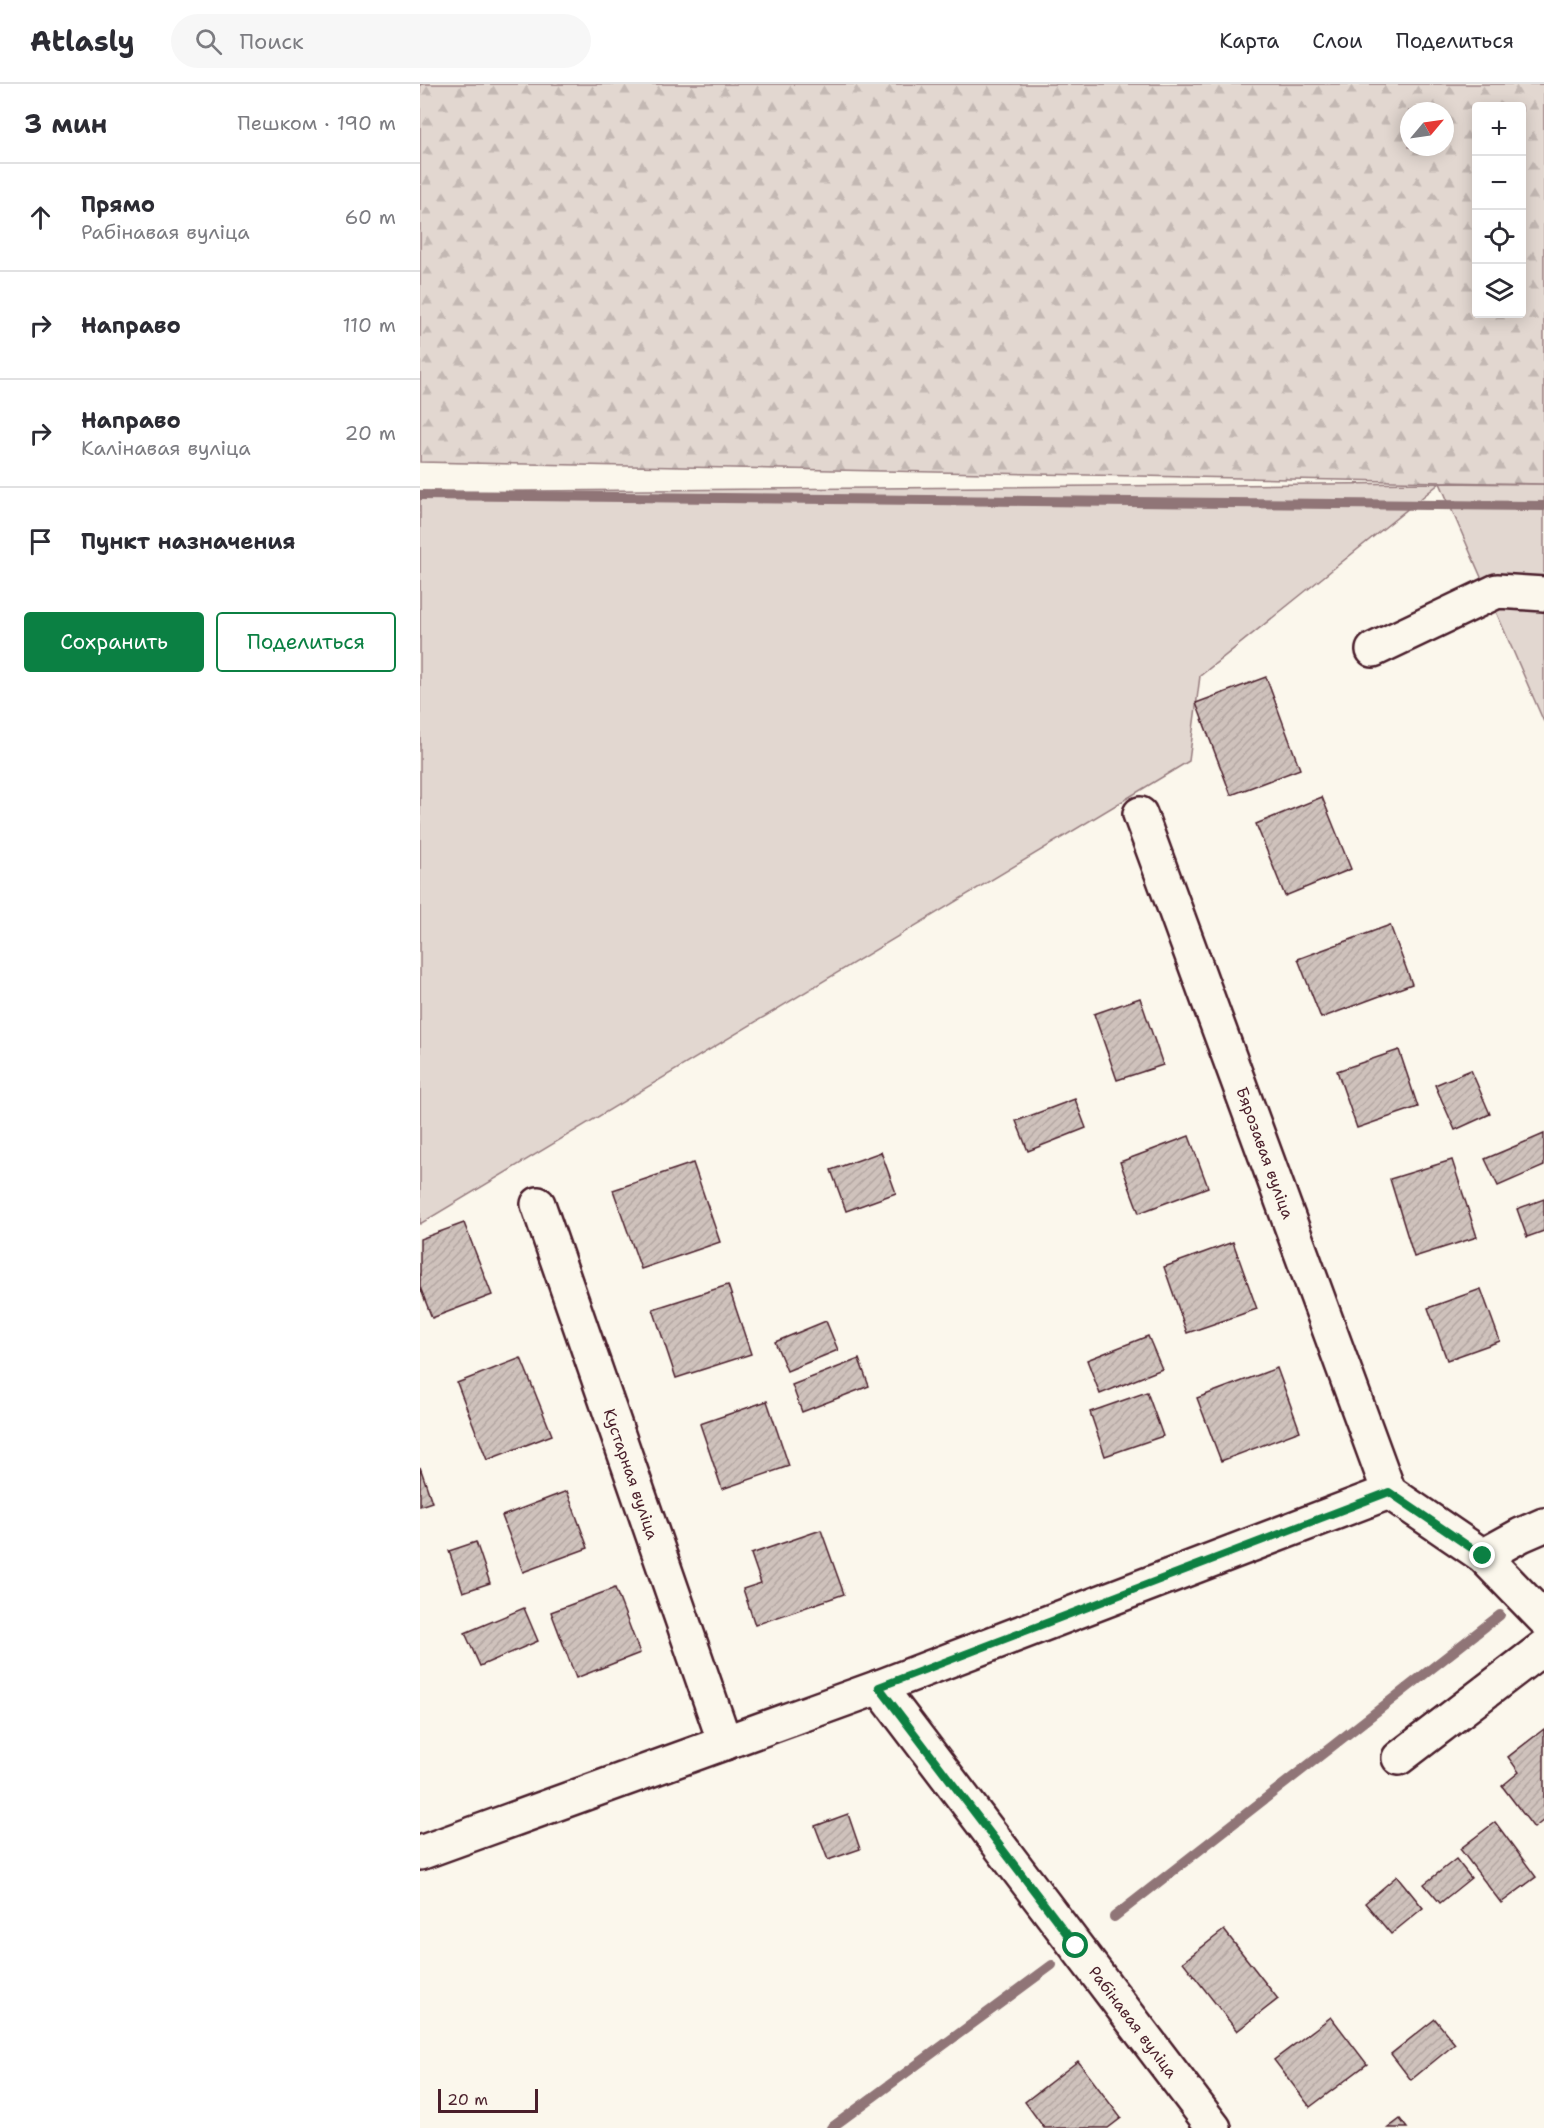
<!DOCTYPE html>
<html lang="ru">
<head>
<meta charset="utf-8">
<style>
  body { margin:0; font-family:"Shantell Sans",sans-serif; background:#f7f7f7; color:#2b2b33 }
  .controls { position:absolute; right:18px; top:18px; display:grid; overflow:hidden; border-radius:6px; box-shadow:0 3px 15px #0003 }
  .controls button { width:54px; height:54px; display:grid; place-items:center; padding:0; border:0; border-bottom:2px solid #e1e1e2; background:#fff; color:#2b2b33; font:30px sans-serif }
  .compass { position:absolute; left:980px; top:18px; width:54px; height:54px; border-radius:50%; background:#fff; box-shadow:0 3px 15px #0003; rotate:61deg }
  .scale { position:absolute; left:18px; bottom:15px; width:100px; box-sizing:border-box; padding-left:6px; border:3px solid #4a1f2b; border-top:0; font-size:16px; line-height:21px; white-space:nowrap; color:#4a1f2b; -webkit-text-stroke:4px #fbf7ec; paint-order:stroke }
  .stop { position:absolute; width:18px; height:18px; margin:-14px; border:4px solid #0b8043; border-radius:50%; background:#fff }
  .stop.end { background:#0b8043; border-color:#fff; box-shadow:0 2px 6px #0008 }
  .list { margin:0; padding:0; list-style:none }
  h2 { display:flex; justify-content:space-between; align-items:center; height:78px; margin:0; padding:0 24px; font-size:26px }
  h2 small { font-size:20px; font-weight:400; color:#7c7c81 }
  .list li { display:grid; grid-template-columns:39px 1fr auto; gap:18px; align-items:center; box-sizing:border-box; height:108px; padding:0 24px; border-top:2px solid #e1e1e2 }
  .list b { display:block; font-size:22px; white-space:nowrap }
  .list p { margin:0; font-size:20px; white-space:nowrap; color:#7c7c81 }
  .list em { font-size:20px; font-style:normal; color:#7c7c81 }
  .actions { display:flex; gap:12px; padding:18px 24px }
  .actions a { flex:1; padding:14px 0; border:2px solid #0b8043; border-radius:6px; text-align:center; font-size:21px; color:#0b8043 }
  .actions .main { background:#0b8043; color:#fff }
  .icon { flex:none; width:33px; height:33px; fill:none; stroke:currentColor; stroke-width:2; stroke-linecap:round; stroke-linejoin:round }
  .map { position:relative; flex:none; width:1124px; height:2044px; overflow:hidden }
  header { display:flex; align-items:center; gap:36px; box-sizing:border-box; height:84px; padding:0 30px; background:#fff; border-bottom:2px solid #e1e1e2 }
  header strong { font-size:28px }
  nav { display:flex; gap:33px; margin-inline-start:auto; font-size:21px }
  .search { width:420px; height:54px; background:#f7f7f7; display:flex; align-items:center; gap:15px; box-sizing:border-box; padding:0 21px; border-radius:33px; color:#7c7c81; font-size:22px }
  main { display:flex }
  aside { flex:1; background:#fff }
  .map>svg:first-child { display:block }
  .grass { fill:#e2d7d0; stroke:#967b7e; stroke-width:1.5 }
  .forest { fill:url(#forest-firs); stroke:#967b7e; stroke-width:1.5; fill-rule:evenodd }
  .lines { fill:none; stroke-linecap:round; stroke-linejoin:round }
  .stream { stroke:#907477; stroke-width:10 }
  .building { fill:url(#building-hatch); stroke:#4a1f2b; stroke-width:1.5 }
  .minor-casing { stroke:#4a1f2b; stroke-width:38 }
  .minor { stroke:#fbf7ec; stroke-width:33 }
  .route { stroke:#0b8043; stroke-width:8 }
  .labels { text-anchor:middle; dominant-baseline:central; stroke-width:5; stroke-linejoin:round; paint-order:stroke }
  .street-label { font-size:16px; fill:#4a1f2b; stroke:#fbf7ec }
</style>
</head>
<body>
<header>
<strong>Atlasly</strong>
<div class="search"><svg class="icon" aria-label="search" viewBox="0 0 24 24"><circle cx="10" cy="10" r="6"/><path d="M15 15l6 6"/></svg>Поиск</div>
<nav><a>Карта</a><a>Слои</a><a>Поделиться</a></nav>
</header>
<main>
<aside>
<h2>3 мин<small>Пешком · 190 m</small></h2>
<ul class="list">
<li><svg class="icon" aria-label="ahead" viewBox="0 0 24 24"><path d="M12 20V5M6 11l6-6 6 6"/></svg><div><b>Прямо</b><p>Рабінавая вуліца</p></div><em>60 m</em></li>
<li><svg class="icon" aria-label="right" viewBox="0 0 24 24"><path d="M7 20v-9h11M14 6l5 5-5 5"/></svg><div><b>Направо</b></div><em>110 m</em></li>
<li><svg class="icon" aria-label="right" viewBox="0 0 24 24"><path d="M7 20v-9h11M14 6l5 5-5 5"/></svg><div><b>Направо</b><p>Калінавая вуліца</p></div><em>20 m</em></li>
<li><svg class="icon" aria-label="arrive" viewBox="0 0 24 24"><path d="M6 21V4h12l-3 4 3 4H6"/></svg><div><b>Пункт назначения</b></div></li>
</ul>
<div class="actions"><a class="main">Сохранить</a><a>Поделиться</a></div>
</aside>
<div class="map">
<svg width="1124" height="2044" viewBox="0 0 1124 2044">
  <defs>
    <pattern id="forest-firs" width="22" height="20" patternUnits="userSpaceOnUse" patternTransform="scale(1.5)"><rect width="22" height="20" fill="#e2d7d0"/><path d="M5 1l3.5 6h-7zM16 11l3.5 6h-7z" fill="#c3b8b3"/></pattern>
    <pattern id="building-hatch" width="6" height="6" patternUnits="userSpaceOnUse" patternTransform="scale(1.5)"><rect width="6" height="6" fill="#cfc2bc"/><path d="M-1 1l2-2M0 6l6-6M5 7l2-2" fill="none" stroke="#b3a6a2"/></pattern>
  </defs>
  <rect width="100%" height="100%" fill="#fbf7ec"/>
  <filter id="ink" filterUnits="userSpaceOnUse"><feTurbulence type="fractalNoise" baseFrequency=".0167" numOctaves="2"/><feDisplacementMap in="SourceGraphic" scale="12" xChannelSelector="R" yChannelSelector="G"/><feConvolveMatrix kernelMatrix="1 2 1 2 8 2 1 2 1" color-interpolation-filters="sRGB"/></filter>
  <g filter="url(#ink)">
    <path class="grass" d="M 1020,399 L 780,592 L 769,677 L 0,1140 L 0,408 L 1021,399 L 1124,400 L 1124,638 Z"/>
    <path class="forest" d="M 0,0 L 1124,0 L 1124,400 L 0,378 ZM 1056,22 L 1102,22 L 1102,230 L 1056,230 ZM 989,27 L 1025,27 L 1025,63 L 989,63 Z"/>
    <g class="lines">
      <g class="stream">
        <path d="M 0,411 L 1124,422"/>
        <path d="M 694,1833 L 1080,1531"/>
        <path d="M 411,2044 L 632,1881"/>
      </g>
    </g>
    <g class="building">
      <path d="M 846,593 L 880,685 L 811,711 L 776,619 Z"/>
      <path d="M 902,713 L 931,785 L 865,812 L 836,740 Z"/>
      <path d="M 970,841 L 992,900 L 901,934 L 878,875 Z"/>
      <path d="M 720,914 L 743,981 L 697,996 L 674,930 Z"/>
      <path d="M 979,966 L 998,1023 L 937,1044 L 917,987 Z"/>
      <path d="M 1051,986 L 1070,1030 L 1035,1046 L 1015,1001 Z"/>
      <path d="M 655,1015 L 666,1044 L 608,1067 L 596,1037 Z"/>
      <path d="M 1124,1050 L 1124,1082 L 1078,1102 L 1065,1075 Z"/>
      <path d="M 769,1052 L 788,1103 L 719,1129 L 700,1078 Z"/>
      <path d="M 461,1068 L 476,1109 L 426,1127 L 411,1086 Z"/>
      <path d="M 1032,1076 L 1057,1153 L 994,1173 L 970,1095 Z"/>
      <path d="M 273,1079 L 300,1158 L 221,1185 L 193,1106 Z"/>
      <path d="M 1124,1115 L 1124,1147 L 1107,1153 L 1097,1125 Z"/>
      <path d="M 44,1139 L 72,1211 L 12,1234 L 0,1203 L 0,1155 Z"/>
      <path d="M 813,1158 L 837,1225 L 767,1249 L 744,1183 Z"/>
      <path d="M 308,1201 L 331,1270 L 256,1294 L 233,1225 Z"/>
      <path d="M 1061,1205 L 1080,1257 L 1027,1276 L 1008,1224 Z"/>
      <path d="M 406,1237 L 418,1266 L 367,1287 L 355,1258 Z"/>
      <path d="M 728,1252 L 742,1285 L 680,1310 L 667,1276 Z"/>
      <path d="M 101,1274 L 132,1351 L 67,1376 L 37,1299 Z"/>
      <path d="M 439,1275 L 449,1302 L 382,1328 L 372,1301 Z"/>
      <path d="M 857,1284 L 880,1347 L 801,1377 L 777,1314 Z"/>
      <path d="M 727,1308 L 743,1352 L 685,1372 L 670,1328 Z"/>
      <path d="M 347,1317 L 369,1382 L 302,1405 L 280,1340 Z"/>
      <path d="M 0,1383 L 12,1418 L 0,1422 Z"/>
      <path d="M 147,1407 L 168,1464 L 103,1488 L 82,1432 Z"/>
      <path d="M 401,1446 L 424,1510 L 335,1541 L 323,1505 L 341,1499 L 331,1470 Z"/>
      <path d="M 56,1458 L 70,1499 L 43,1508 L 29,1467 Z"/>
      <path d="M 195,1504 L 220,1569 L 156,1594 L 131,1528 Z"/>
      <path d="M 104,1524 L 118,1557 L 60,1582 L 45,1549 Z"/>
      <path d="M 1124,1645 L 1124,1736 L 1114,1744 L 1082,1702 L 1099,1688 L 1088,1673 Z"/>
      <path d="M 428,1730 L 440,1765 L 408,1776 L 395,1742 Z"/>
      <path d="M 1075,1738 L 1116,1793 L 1081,1819 L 1040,1765 Z"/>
      <path d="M 1036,1775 L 1051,1794 L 1020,1819 L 1004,1800 Z"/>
      <path d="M 977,1792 L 1003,1824 L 971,1850 L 945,1819 Z"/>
      <path d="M 804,1846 L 858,1915 L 817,1947 L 763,1878 Z"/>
      <path d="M 911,1933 L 947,1980 L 890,2023 L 854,1976 Z"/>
      <path d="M 1015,1935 L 1035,1960 L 991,1996 L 971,1970 Z"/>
      <path d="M 658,1977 L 701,2034 L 688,2044 L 624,2044 L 605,2018 Z"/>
      <path d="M 980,2035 L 987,2044 L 968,2044 Z"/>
    </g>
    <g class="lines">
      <defs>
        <g id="minor">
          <path d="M 953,566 L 1077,507 L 1124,510"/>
          <path d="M 720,730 L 969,1408"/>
          <path d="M 118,1120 L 305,1659"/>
          <path d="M 969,1408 L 1063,1472 L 1124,1535"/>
          <path d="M 1063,1472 L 1101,1451 L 1124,1441"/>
          <path d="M 459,1603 L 794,2044"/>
          <path d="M 979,1674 L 1124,1563"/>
          <path d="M 0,1769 L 459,1603 L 969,1408"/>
        </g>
      </defs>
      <use href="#minor" class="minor-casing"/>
      <use href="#minor" class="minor"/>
    </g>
  </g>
  <g class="lines" filter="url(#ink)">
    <path class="route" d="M 656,1862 L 459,1603 L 969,1408 L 1063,1472"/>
  </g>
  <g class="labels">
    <g class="street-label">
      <text transform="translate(845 1069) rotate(70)">Бярозавая вуліца</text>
      <text transform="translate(211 1390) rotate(71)">Кустарная вуліца</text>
      <text transform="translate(713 1938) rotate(53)">Рабінавая вуліца</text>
    </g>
  </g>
</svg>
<div class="controls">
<button>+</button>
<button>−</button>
<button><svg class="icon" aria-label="locate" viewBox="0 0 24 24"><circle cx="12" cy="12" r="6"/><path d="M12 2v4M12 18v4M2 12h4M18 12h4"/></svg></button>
<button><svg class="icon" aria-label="layers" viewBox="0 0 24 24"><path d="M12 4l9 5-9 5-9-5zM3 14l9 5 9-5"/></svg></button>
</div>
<svg class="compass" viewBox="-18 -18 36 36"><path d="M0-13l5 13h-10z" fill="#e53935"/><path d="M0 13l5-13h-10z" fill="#7c7c81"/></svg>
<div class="scale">20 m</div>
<div class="stop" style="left:656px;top:1862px"></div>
<div class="stop end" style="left:1063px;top:1472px"></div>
</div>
</main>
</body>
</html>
